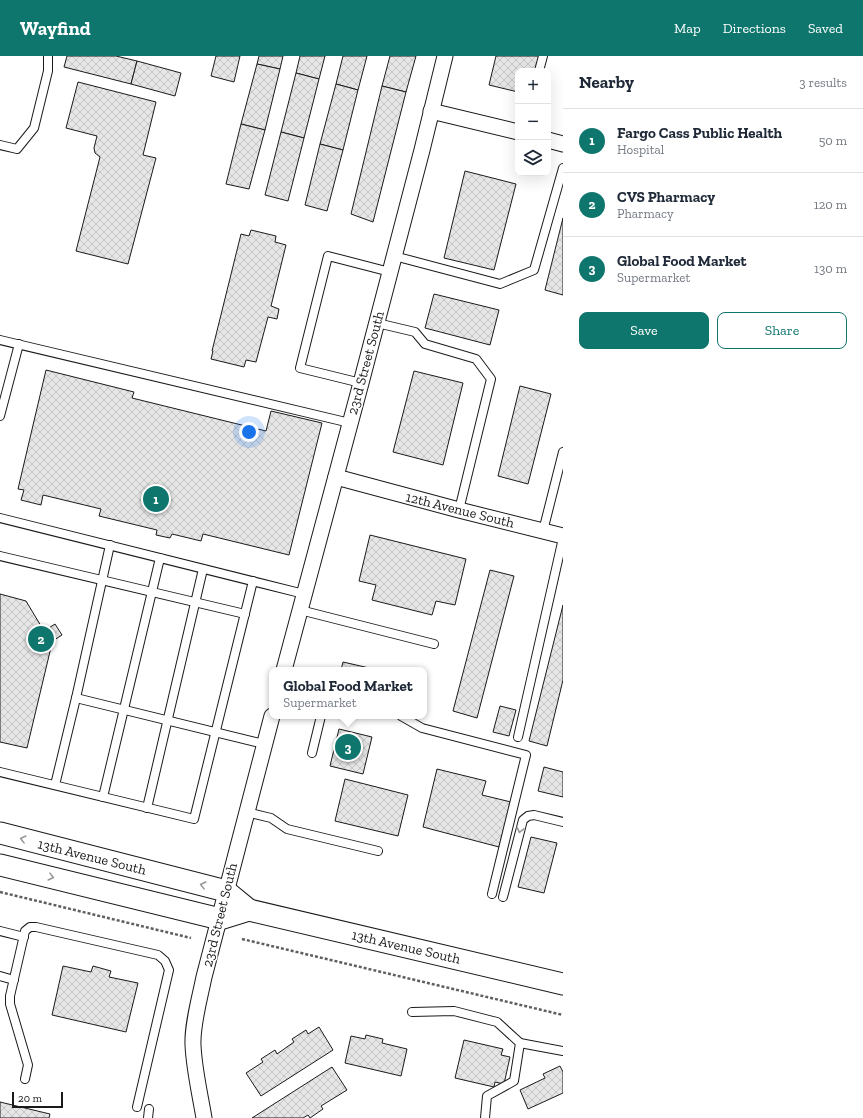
<!DOCTYPE html>
<html lang="en">
<head>
<meta charset="utf-8">
<style>
  body { margin:0; font-family:"Zilla Slab",serif; background:#f2f2f3; color:#1f2937 }
  .controls { position:absolute; right:12px; top:12px; display:grid; overflow:hidden; border-radius:8px; box-shadow:0 4px 16px #0002 }
  .controls button { width:36px; height:36px; display:grid; place-items:center; padding:0; border:0; border-bottom:1px solid #e0e1e3; background:#fff; color:#1f2937; font:20px sans-serif }
  .scale { position:absolute; left:12px; bottom:10px; width:51px; box-sizing:border-box; padding-left:4px; border:2px solid #1a1a1a; border-top:0; font-size:11px; line-height:14px; white-space:nowrap; color:#1a1a1a; -webkit-text-stroke:3px #fff; paint-order:stroke }
  .you { position:absolute; left:249px; top:376px; width:14px; height:14px; margin:-10px; border:3px solid #fff; border-radius:50%; background:#1a73e8; box-shadow:0 0 0 6px #1a73e833 }
  .badge { display:grid; place-items:center; width:26px; height:26px; border-radius:50%; background:#0f766e; color:#fff; font-size:13px; font-weight:700 }
  .pin { position:absolute; translate:-50% -50%; border:2px solid #fff; box-shadow:0 1px 4px #0006 }
  .popup { position:absolute; left:269px; top:611px; width:158px; height:52px; box-sizing:border-box; display:grid; place-content:center; border-radius:8px; background:#fff; filter:drop-shadow(0 1px 3px #0005); font-size:13px; white-space:nowrap; color:#747a83 }
  .popup b { font-size:15px; color:#1f2937 }
  .popup::after { content:''; position:absolute; left:50%; top:100%; margin-left:-8px; border:8px solid transparent; border-top-color:#fff }
  .list { margin:0; padding:0; list-style:none }
  h2 { display:flex; justify-content:space-between; align-items:center; height:52px; margin:0; padding:0 16px; font-size:17px }
  h2 small { font-size:13px; font-weight:400; color:#747a83 }
  .list li { display:grid; grid-template-columns:26px 1fr auto; gap:12px; align-items:center; box-sizing:border-box; height:64px; padding:0 16px; border-top:1px solid #e0e1e3 }
  .list b { display:block; font-size:15px; white-space:nowrap }
  .list p { margin:0; font-size:13px; white-space:nowrap; color:#747a83 }
  .list em { font-size:13px; font-style:normal; color:#747a83 }
  .actions { display:flex; gap:8px; padding:12px 16px }
  .actions a { flex:1; padding:9px 0; border:1px solid #0f766e; border-radius:8px; text-align:center; font-size:14px; color:#0f766e }
  .actions .main { background:#0f766e; color:#fff }
  .icon { flex:none; width:22px; height:22px; fill:none; stroke:currentColor; stroke-width:2; stroke-linecap:round; stroke-linejoin:round }
  .map { position:relative; flex:none; width:563px; height:1062px; overflow:hidden }
  header { display:flex; align-items:center; gap:24px; box-sizing:border-box; height:56px; padding:0 20px; background:#0f766e; color:#fff }
  header strong { font-size:19px }
  nav { display:flex; gap:22px; margin-inline-start:auto; font-size:14px }
  main { display:flex }
  aside { flex:1; background:#fff }
  .map>svg:first-child { display:block }
  .building { fill:url(#building-cross-hatch); stroke:#1a1a1a }
  .lines { fill:none; stroke-linecap:round; stroke-linejoin:round }
  .lane-casing { stroke:#1a1a1a; stroke-width:10 }
  .street-casing { stroke:#1a1a1a; stroke-width:17 }
  .secondary-casing { stroke:#1a1a1a; stroke-width:23 }
  .path { stroke:#5f5f5f; stroke-width:2.5; stroke-dasharray:3 2; stroke-linecap:butt }
  .lane { stroke:#fff; stroke-width:8 }
  .street { stroke:#fff; stroke-width:15 }
  .secondary { stroke:#fff; stroke-width:21 }
  .oneway { stroke:#989898 }
  .labels { text-anchor:middle; dominant-baseline:central; stroke-width:3; stroke-linejoin:round; paint-order:stroke }
  .street-label { font-size:14px; fill:#1a1a1a; stroke:#fff }
</style>
</head>
<body>
<header>
<strong>Wayfind</strong>
<nav><a>Map</a><a>Directions</a><a>Saved</a></nav>
</header>
<main>
<div class="map">
<svg width="563" height="1062" viewBox="0 0 563 1062">
  <defs>
    <pattern id="building-cross-hatch" width="8" height="8" patternUnits="userSpaceOnUse"><rect width="8" height="8" fill="#e6e6e6"/><path d="M0 0l8 8M0 8l8-8" fill="none" stroke="#c5c5c5"/></pattern>
  </defs>
  <rect width="100%" height="100%" fill="#fff"/>
  <g class="building">
    <path d="M 67,0 L 116,0 L 137,5 L 131,28 L 64,11 Z"/>
    <path d="M 216,0 L 240,0 L 234,26 L 211,20 Z"/>
    <path d="M 259,0 L 283,0 L 280,13 L 257,8 Z"/>
    <path d="M 300,0 L 325,0 L 319,23 L 296,17 Z"/>
    <path d="M 343,0 L 367,0 L 358,34 L 336,28 Z"/>
    <path d="M 390,0 L 416,0 L 406,36 L 382,30 Z"/>
    <path d="M 496,0 L 539,0 L 535,15 L 518,15 L 518,36 L 489,29 Z"/>
    <path d="M 137,5 L 181,17 L 175,40 L 131,28 Z"/>
    <path d="M 257,8 L 280,13 L 265,74 L 241,68 Z"/>
    <path d="M 296,17 L 319,23 L 304,82 L 281,76 Z"/>
    <path d="M 78,26 L 156,46 L 143,99 L 156,102 L 128,208 L 76,195 L 100,101 L 95,97 L 94,92 L 97,80 L 66,72 Z"/>
    <path d="M 336,28 L 358,34 L 343,94 L 320,88 Z"/>
    <path d="M 382,30 L 406,36 L 373,166 L 351,158 Z"/>
    <path d="M 241,68 L 265,74 L 249,133 L 226,128 Z"/>
    <path d="M 281,76 L 304,82 L 288,145 L 265,139 Z"/>
    <path d="M 320,88 L 343,94 L 327,155 L 305,149 Z"/>
    <path d="M 465,115 L 516,128 L 494,214 L 444,202 Z"/>
    <path d="M 563,162 L 563,239 L 545,234 Z"/>
    <path d="M 251,174 L 276,180 L 275,186 L 286,189 L 271,250 L 279,253 L 277,263 L 268,261 L 256,306 L 246,304 L 244,311 L 211,303 L 213,295 L 212,295 L 241,178 L 249,180 Z"/>
    <path d="M 434,238 L 499,254 L 490,289 L 425,272 Z"/>
    <path d="M 46,314 L 134,336 L 132,342 L 266,375 L 271,355 L 322,367 L 289,499 L 203,478 L 201,485 L 172,478 L 170,482 L 156,479 L 157,474 L 99,460 L 101,453 L 43,439 L 41,449 L 21,444 L 24,434 L 18,433 Z"/>
    <path d="M 414,315 L 463,327 L 443,409 L 393,396 Z"/>
    <path d="M 520,330 L 551,338 L 528,428 L 498,420 Z"/>
    <path d="M 370,479 L 466,503 L 455,549 L 436,545 L 432,559 L 372,544 L 376,529 L 359,525 Z"/>
    <path d="M 490,514 L 514,520 L 477,662 L 453,655 Z"/>
    <path d="M 0,538 L 26,545 L 44,575 L 55,568 L 62,579 L 51,586 L 52,587 L 27,692 L 0,686 Z"/>
    <path d="M 563,549 L 563,624 L 547,690 L 529,685 Z"/>
    <path d="M 343,606 L 378,614 L 341,614 Z"/>
    <path d="M 500,650 L 516,654 L 509,680 L 493,676 Z"/>
    <path d="M 339,673 L 372,681 L 363,718 L 330,710 Z"/>
    <path d="M 544,711 L 563,716 L 563,741 L 538,735 Z"/>
    <path d="M 437,713 L 486,725 L 482,739 L 511,746 L 499,791 L 423,771 Z"/>
    <path d="M 345,723 L 408,739 L 398,780 L 335,765 Z"/>
    <path d="M 531,781 L 557,787 L 544,837 L 518,831 Z"/>
    <path d="M 63,910 L 91,916 L 93,910 L 111,915 L 109,921 L 138,927 L 126,976 L 52,959 Z"/>
    <path d="M 319,971 L 333,994 L 261,1040 L 246,1017 L 263,1006 L 261,1003 L 275,994 L 277,998 L 294,986 L 292,983 L 306,974 L 308,978 Z"/>
    <path d="M 366,979 L 383,983 L 382,987 L 407,993 L 401,1020 L 345,1007 L 351,980 L 365,983 Z"/>
    <path d="M 464,984 L 503,993 L 501,999 L 510,1001 L 504,1028 L 495,1026 L 494,1031 L 455,1022 Z"/>
    <path d="M 560,1010 L 563,1016 L 563,1037 L 528,1053 L 520,1034 L 545,1022 L 543,1018 Z"/>
    <path d="M 332,1011 L 347,1034 L 321,1050 L 323,1053 L 310,1062 L 308,1059 L 303,1062 L 252,1062 Z"/>
    <path d="M 0,1046 L 50,1058 L 49,1062 L 0,1062 Z"/>
  </g>
  <g class="lines">
    <defs>
      <g id="lane">
        <path d="M 539,15 L 543,0"/>
        <path d="M 0,89 L 17,93 L 34,72 L 48,15 L 48,0"/>
        <path d="M 394,200 L 500,228 L 534,214 L 563,112"/>
        <path d="M 377,267 L 415,276 L 425,288 L 476,303 L 491,323 L 459,454"/>
        <path d="M 0,284 L 350,367"/>
        <path d="M 361,327 L 300,312 L 328,200 L 390,216"/>
        <path d="M 0,360 L 19,288"/>
        <path d="M 0,462 L 304,538"/>
        <path d="M 543,475 L 563,396"/>
        <path d="M 0,500 L 245,558"/>
        <path d="M 300,554 L 434,588"/>
        <path d="M 76,642 L 110,489"/>
        <path d="M 401,660 L 422,672 L 526,699 L 492,838"/>
        <path d="M 518,681 L 563,482"/>
        <path d="M 312,697 L 321,660"/>
        <path d="M 0,716 L 194,763 L 253,525"/>
        <path d="M 55,729 L 76,642 L 264,688"/>
        <path d="M 103,741 L 160,502"/>
        <path d="M 147,752 L 203,513"/>
        <path d="M 246,756 L 271,762 L 287,773 L 378,795"/>
        <path d="M 503,841 L 523,764 L 528,760 L 534,759 L 563,766"/>
        <path d="M 0,875 L 24,881"/>
        <path d="M 0,920 L 14,924"/>
        <path d="M 412,956 L 454,955 L 497,966 L 520,987 L 514,1025 L 487,1040 L 485,1062"/>
        <path d="M 520,987 L 563,995"/>
        <path d="M 25,1023 L 28,1009 L 10,948 L 10,940 L 25,875 L 30,871 L 36,871 L 158,899 L 165,905 L 169,914 L 137,1051"/>
        <path d="M 148,1062 L 149,1053"/>
      </g>
      <g id="street">
        <path d="M 431,55 L 518,76"/>
        <path d="M 548,84 L 563,88"/>
        <path d="M 336,421 L 459,454 L 563,480"/>
        <path d="M 284,614 L 361,327 L 422,94 L 445,0"/>
        <path d="M 204,1062 C 200,1038 194,1013 193,989 C 192,969 200,941 204,921 L 272,660"/>
      </g>
      <g id="secondary">
        <path d="M 0,777 L 226,835 L 249,854 L 563,928"/>
        <path d="M 0,809 L 220,863 L 249,854"/>
      </g>
    </defs>
    <use href="#lane" class="lane-casing"/>
    <use href="#street" class="street-casing"/>
    <use href="#secondary" class="secondary-casing"/>
    <g class="path">
      <path d="M 0,836 L 191,882"/>
      <path d="M 242,883 L 563,959"/>
    </g>
    <use href="#lane" class="lane"/>
    <use href="#street" class="street"/>
    <use href="#secondary" class="secondary"/>
  </g>
  <defs><path id="oneway-chevron" d="M-2-3.5L2.5 0L-2 3.5" fill="none" stroke-width="1.6" stroke-linecap="round" stroke-linejoin="round"/></defs>
  <g class="oneway">
    <use href="#oneway-chevron" transform="translate(520 774) rotate(104)"/>
    <use href="#oneway-chevron" transform="translate(23 783) rotate(-166)"/>
    <use href="#oneway-chevron" transform="translate(51 821) rotate(14)"/>
    <use href="#oneway-chevron" transform="translate(203 829) rotate(-166)"/>
  </g>
  <g class="labels">
    <g class="street-label">
      <text transform="translate(366 307) rotate(-75)">23rd Street South</text>
      <text transform="translate(460 454) rotate(14)">12th Avenue South</text>
      <text transform="translate(92 801) rotate(14)">13th Avenue South</text>
      <text transform="translate(220 859) rotate(-76)">23rd Street South</text>
      <text transform="translate(406 891) rotate(13)">13th Avenue South</text>
    </g>
  </g>
</svg>
<div class="controls">
<button>+</button>
<button>−</button>
<button><svg class="icon" aria-label="layers" viewBox="0 0 24 24"><path d="M12 4l9 5-9 5-9-5zM3 14l9 5 9-5"/></svg></button>
</div>
<div class="scale">20 m</div>
<div class="you"></div>
<div class="pin badge" style="left:156px;top:443px">1</div>
<div class="pin badge" style="left:41px;top:583px">2</div>
<div class="pin badge" style="left:348px;top:691px">3</div>
<div class="popup"><b>Global Food Market</b>Supermarket</div>
</div>
<aside>
<h2>Nearby<small>3 results</small></h2>
<ul class="list">
<li><span class="badge">1</span><div><b>Fargo Cass Public Health</b><p>Hospital</p></div><em>50 m</em></li>
<li><span class="badge">2</span><div><b>CVS Pharmacy</b><p>Pharmacy</p></div><em>120 m</em></li>
<li><span class="badge">3</span><div><b>Global Food Market</b><p>Supermarket</p></div><em>130 m</em></li>
</ul>
<div class="actions"><a class="main">Save</a><a>Share</a></div>
</aside>
</main>
</body>
</html>
